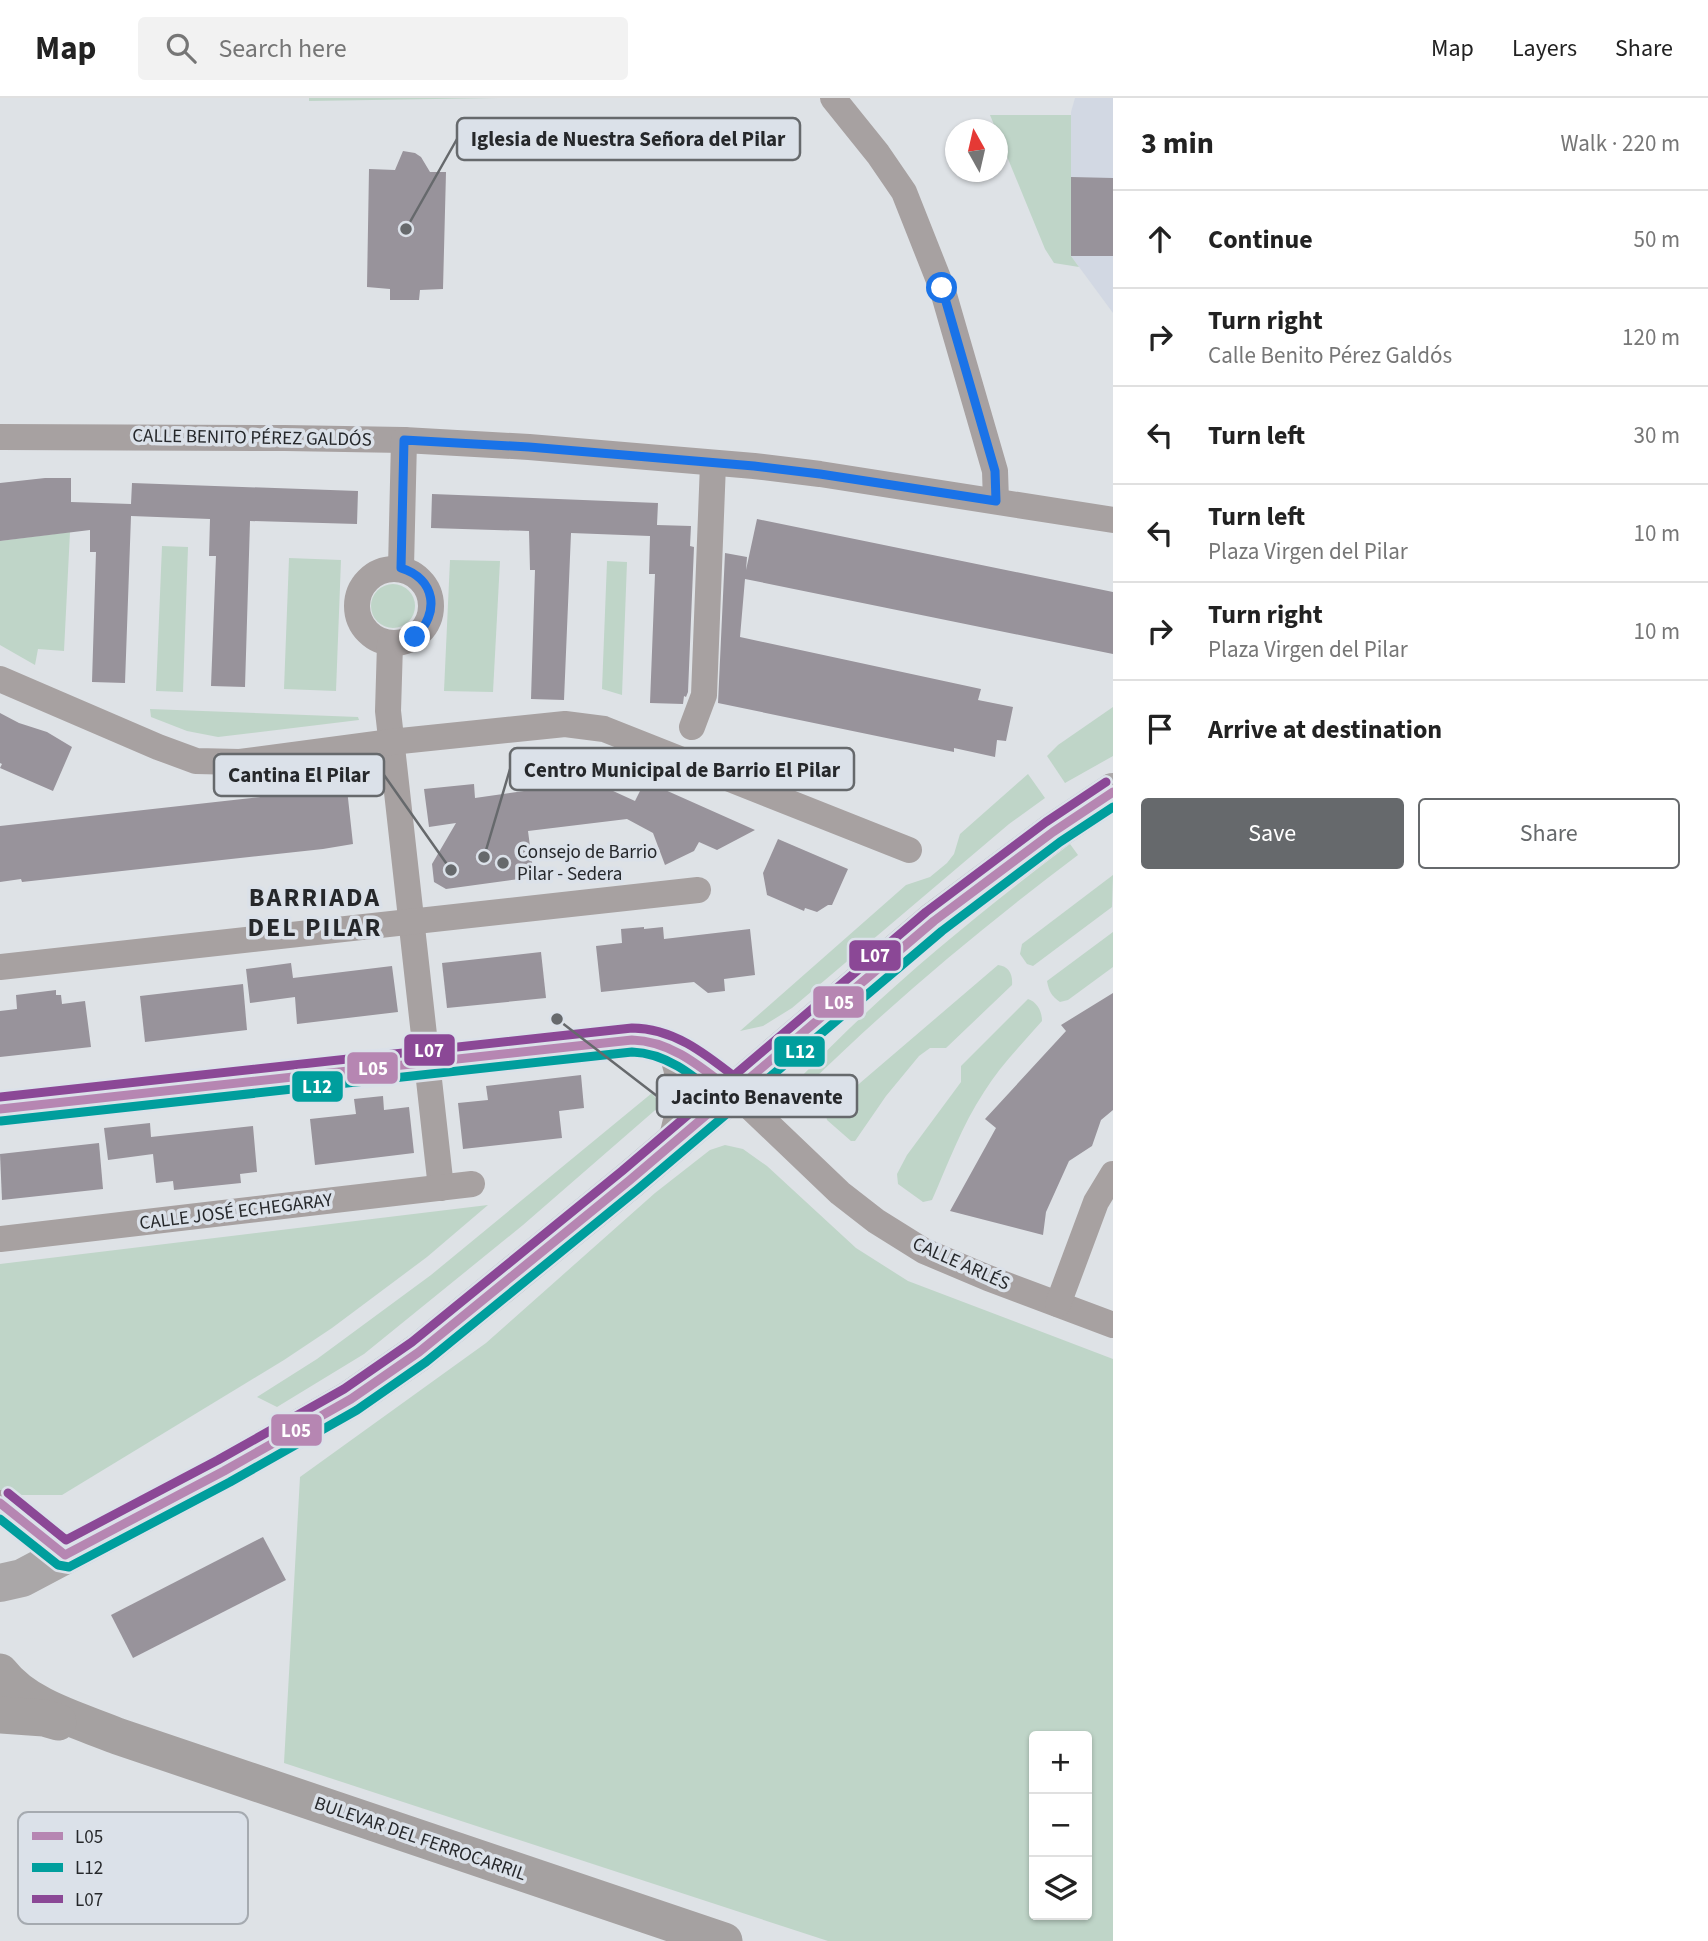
<!DOCTYPE html>
<html lang="en">
<head>
<meta charset="utf-8">
<style>
  body { margin:0; font-family:"Source Sans 3",sans-serif; background:#f2f2f2; color:#222 }
  .controls { position:absolute; right:21px; bottom:21px; display:grid; overflow:hidden; border-radius:7px; box-shadow:0 2px 5px #0004 }
  .controls button { width:63px; height:63px; display:grid; place-items:center; padding:0; border:0; border-bottom:2px solid #e0e0e0; background:#fff; color:#222; font:35px sans-serif }
  .compass { position:absolute; left:945px; top:21px; width:63px; height:63px; border-radius:50%; background:#fff; box-shadow:0 2px 5px #0004; rotate:352deg }
  .stop { position:absolute; width:21px; height:21px; margin:-16px; border:5px solid #1a73e8; border-radius:50%; background:#fff }
  .stop.end { background:#1a73e8; border-color:#fff; box-shadow:0 2px 7px #0008 }
  .list { margin:0; padding:0; list-style:none }
  h2 { display:flex; justify-content:space-between; align-items:center; height:91px; margin:0; padding:0 28px; font-size:30px }
  h2 small { font-size:23px; font-weight:400; color:#767676 }
  .list li { display:grid; grid-template-columns:46px 1fr auto; gap:21px; align-items:center; box-sizing:border-box; height:98px; padding:0 28px; border-top:2px solid #e0e0e0 }
  .list b { display:block; font-size:26px; white-space:nowrap }
  .list p { margin:0; font-size:23px; white-space:nowrap; color:#767676 }
  .list em { font-size:23px; font-style:normal; color:#767676 }
  .actions { display:flex; gap:14px; padding:21px 28px }
  .actions a { flex:1; padding:16px 0; border:2px solid #66696c; border-radius:7px; text-align:center; font-size:24px; color:#66696c }
  .actions .main { background:#66696c; color:#fff }
  .icon { flex:none; width:38px; height:38px; fill:none; stroke:currentColor; stroke-width:2; stroke-linecap:round; stroke-linejoin:round }
  .map { position:relative; flex:none; width:1113px; height:1843px; overflow:hidden }
  header { display:flex; align-items:center; gap:42px; box-sizing:border-box; height:98px; padding:0 35px; background:#fff; border-bottom:2px solid #e0e0e0 }
  header strong { font-size:33px }
  nav { display:flex; gap:38px; margin-inline-start:auto; font-size:24px }
  .search { width:490px; height:63px; background:#f2f2f2; display:flex; align-items:center; gap:18px; box-sizing:border-box; padding:0 24px; border-radius:7px; color:#767676; font-size:26px }
  main { display:flex }
  aside { flex:1; background:#fff }
  .map>svg:first-child { display:block }
  .built { fill:#d2d8e3 }
  .green { fill:#bfd5c8; fill-rule:evenodd }
  .building { fill:#98939b }
  .lines { fill:none; stroke-linecap:round; stroke-linejoin:round }
  .minor { stroke:#a7a1a1; stroke-width:26 }
  .secondary { stroke:#a5a1a1; stroke-width:37 }
  .trunk { stroke:#aaa7a8; stroke-width:38 }
  .bus-1-casing { stroke:#dbe1e9; stroke-width:14 }
  .bus-2-casing { stroke:#dbe1e9; stroke-width:14 }
  .bus-3-casing { stroke:#dbe1e9; stroke-width:14 }
  .bus-1 { stroke:#b686b2; stroke-width:9 }
  .bus-2 { stroke:#009e9d; stroke-width:9 }
  .bus-3 { stroke:#8b4896; stroke-width:9 }
  .route { stroke:#1a73e8; stroke-width:9 }
  .poi-dot { fill:#66696c; stroke:#dbe1e9; stroke-width:2.5 }
  .labels { text-anchor:middle; dominant-baseline:central; stroke-width:7; stroke-linejoin:round; paint-order:stroke }
  .street-label { font-size:19px; fill:#26282b; stroke:#dbe1e9 }
  .poi-label { font-size:19px; fill:#26282b; stroke:#dbe1e9; text-anchor:start }
  .district-label { font-size:26px; font-weight:bold; letter-spacing:2px; fill:#26282b; stroke:#dbe1e9 }
  .key { fill:#dbe1e9; stroke:#a5aab0; stroke-width:2 }
  .key-label { font-size:19px; fill:#26282b }
  .leader { fill:none; stroke:#66696c; stroke-width:2.5 }
  .callout-dot { fill:#66696c; stroke:#dbe1e9; stroke-width:2.5 }
  .callout { fill:#dbe1e9; stroke:#66696c; stroke-width:2.5 }
  .callout-label { font-size:21px; text-anchor:middle; font-weight:bold; fill:#26282b }
  .line-badge { stroke:#dbe1e9; stroke-width:2.5 }
  .badge-label { font-size:19px; text-anchor:middle; font-weight:bold; fill:#fff }
</style>
</head>
<body>
<header>
<strong>Map</strong>
<div class="search"><svg class="icon" aria-label="search" viewBox="0 0 24 24"><circle cx="10" cy="10" r="6"/><path d="M15 15l6 6"/></svg>Search here</div>
<nav><a>Map</a><a>Layers</a><a>Share</a></nav>
</header>
<main>
<div class="map">
<svg width="1113" height="1843" viewBox="0 0 1113 1843">
  <rect width="100%" height="100%" fill="#dee2e6"/>
  <path class="built" d="M 1075,0 L 1113,0 L 1113,215 L 1071,158 L 1071,14 Z"/>
  <g class="green">
    <path d="M 309,0 L 498,0 L 309,3 Z"/>
    <path d="M 990,17 L 1071,17 L 1071,158 L 1079,169 L 1054,165 L 1045,151 Z"/>
    <path d="M 70,434 L 64,553 L 38,551 L 35,567 L 0,547 L 0,443 Z"/>
    <path d="M 162,448 L 188,449 L 183,594 L 156,593 Z"/>
    <path d="M 289,460 L 341,462 L 336,593 L 284,591 Z"/>
    <path d="M 450,462 L 500,463 L 493,594 L 444,593 Z"/>
    <path d="M 607,463 L 627,464 L 622,597 L 602,591 Z"/>
    <circle cx="393" cy="508" r="22"/>
    <path d="M 1113,609 L 1113,658 L 1065,685 L 1047,658 L 1058,647 Z"/>
    <path d="M 150,611 L 358,619 L 359,622 L 218,639 L 187,633 L 151,619 Z"/>
    <path d="M 1028,676 L 1045,700 L 1009,726 L 792,910 L 763,928 L 740,933 L 906,787 L 930,779 L 947,765 L 954,756 L 960,736 Z"/>
    <path d="M 1070,746 L 1078,757 C 981,830 890,906 804,991 L 802,978 C 883,893 976,817 1070,746 Z"/>
    <path d="M 1113,777 L 1112,809 L 1033,868 L 1027,866 L 1020,856 L 1022,846 Z"/>
    <path d="M 1113,834 L 1113,869 L 1068,902 L 1060,904 C 1051,898 1049,893 1047,883 Z"/>
    <path d="M 998,867 C 1009,868 1013,877 1012,887 L 946,950 L 930,950 L 919,958 L 886,998 L 855,1043 L 851,1043 L 827,1022 L 826,1017 L 846,997 Z"/>
    <path d="M 1028,901 C 1037,904 1042,913 1042,923 C 1022,946 1000,968 984,994 C 962,1027 948,1066 932,1102 L 923,1104 L 898,1086 L 897,1076 L 907,1057 L 961,984 L 961,968 Z"/>
    <path d="M 652,995 L 661,1007 L 523,1127 L 364,1256 L 277,1309 L 257,1299 L 317,1261 L 431,1177 Z"/>
    <path d="M 725,1047 L 743,1051 L 767,1068 L 856,1150 L 908,1183 L 1113,1261 L 1113,1843 L 828,1843 L 284,1665 L 300,1379 L 486,1245 L 655,1095 L 710,1052 ZM 1034,1638 L 1087,1638 L 1087,1817 L 1034,1817 Z"/>
    <path d="M 488,1107 L 427,1159 L 332,1230 L 284,1262 L 62,1397 L 6,1397 L 0,1392 L 0,1166 Z"/>
  </g>
  <g class="building">
    <path d="M 403,53 L 415,55 L 421,59 L 430,74 L 446,74 L 443,191 L 420,192 L 419,202 L 390,202 L 390,191 L 367,189 L 369,71 L 395,72 Z"/>
    <path d="M 1071,79 L 1113,80 L 1113,158 L 1071,158 Z"/>
    <path d="M 45,380 L 71,380 L 71,404 L 131,406 L 132,385 L 358,393 L 357,426 L 250,423 L 245,589 L 211,588 L 216,458 L 209,458 L 210,421 L 131,418 L 125,585 L 92,584 L 96,454 L 90,454 L 90,432 L 0,443 L 0,385 Z"/>
    <path d="M 432,396 L 658,405 L 657,427 L 691,428 L 690,448 L 694,449 L 688,594 L 686,599 L 684,598 L 683,606 L 650,605 L 655,476 L 649,476 L 650,438 L 571,435 L 564,602 L 531,601 L 535,472 L 530,472 L 529,433 L 431,430 Z"/>
    <path d="M 757,421 L 1113,494 L 1113,556 L 745,481 L 740,539 L 981,591 L 978,602 L 1013,609 L 1006,643 L 997,642 L 995,659 L 954,650 L 954,654 L 718,605 L 725,455 L 747,459 L 746,472 Z"/>
    <path d="M 0,615 L 19,625 L 47,634 L 72,649 L 53,693 L 0,670 L 2,666 L 0,665 Z"/>
    <path d="M 597,667 L 600,687 L 635,703 L 645,683 L 755,732 L 717,752 L 699,744 L 694,753 L 665,767 L 653,735 L 627,721 L 528,733 L 534,779 L 446,791 L 434,784 L 432,766 L 456,725 L 429,729 L 424,691 L 474,686 L 475,700 L 538,691 L 536,675 Z"/>
    <path d="M 333,691 L 347,691 L 353,746 L 323,751 L 22,784 L 21,781 L 0,784 L 0,728 Z"/>
    <path d="M 778,741 L 848,771 L 832,807 L 828,807 L 817,814 L 805,810 L 804,813 L 767,797 L 763,775 Z"/>
    <path d="M 644,829 L 644,831 L 663,829 L 664,841 L 750,831 L 755,877 L 724,881 L 725,893 L 708,895 L 694,884 L 601,894 L 596,848 L 622,845 L 621,831 Z"/>
    <path d="M 541,854 L 546,900 L 447,910 L 442,865 Z"/>
    <path d="M 291,865 L 293,880 L 392,868 L 398,914 L 297,926 L 295,899 L 250,905 L 246,871 Z"/>
    <path d="M 243,886 L 247,932 L 145,944 L 140,898 Z"/>
    <path d="M 56,892 L 56,897 L 61,897 L 62,906 L 85,903 L 91,949 L 0,959 L 0,913 L 17,911 L 16,897 Z"/>
    <path d="M 1113,895 L 1113,1012 L 1101,1022 L 1092,1048 L 1069,1063 L 1046,1114 L 1043,1137 L 950,1113 L 996,1030 L 985,1021 L 1066,933 L 1061,927 Z"/>
    <path d="M 581,977 L 584,1010 L 559,1013 L 562,1040 L 463,1051 L 458,1005 L 488,1002 L 486,988 Z"/>
    <path d="M 383,998 L 384,1012 L 409,1009 L 414,1055 L 315,1067 L 310,1021 L 356,1016 L 354,1001 Z"/>
    <path d="M 150,1025 L 151,1039 L 253,1028 L 257,1074 L 240,1076 L 241,1085 L 174,1092 L 173,1083 L 156,1085 L 153,1056 L 108,1062 L 104,1030 Z"/>
    <path d="M 99,1045 L 103,1091 L 2,1102 L 0,1056 Z"/>
    <path d="M 263,1439 L 286,1482 L 133,1560 L 111,1517 Z"/>
  </g>
  <g class="lines">
    <g class="minor">
      <path d="M 833,0 L 878,56 L 904,94 L 942,190 L 995,373 L 996,403"/>
      <path d="M 0,339 L 285,340 L 404,342 L 529,349 L 754,368 L 820,376 L 1113,422"/>
      <path d="M 401,470 L 404,342"/>
      <circle cx="394" cy="508" r="37"/>
      <path d="M 390,546 L 388,613 L 441,1090"/>
      <path d="M 0,581 L 158,649 L 196,663 L 240,664 L 391,644 L 565,626 L 604,631 L 909,752"/>
      <path d="M 692,629 L 704,597 L 713,366"/>
      <path d="M 0,869 L 698,792"/>
      <path d="M 0,1011 L 611,943 L 644,943 L 669,950 L 691,960 L 751,1010 L 840,1095 L 876,1123 L 924,1153 L 988,1180 L 1113,1227"/>
      <path d="M 669,1048 C 680,1014 685,984 669,950"/>
      <path d="M 0,1141 L 472,1086"/>
      <path d="M 1058,1206 L 1096,1104 L 1113,1076"/>
      <path d="M 0,1405 L 65,1457"/>
    </g>
    <g class="secondary">
      <path d="M 0,1574 C 27,1609 78,1622 117,1638 L 724,1843"/>
      <path d="M 0,1617 L 44,1620 L 58,1624"/>
    </g>
    <path class="trunk" d="M 0,1485 L 22,1480 L 224,1373 L 351,1301 L 419,1254 L 630,1082 L 934,823 L 1053,734 L 1113,694"/>
    <defs>
      <g id="bus-1">
        <path d="M 0,1011 L 632,942 C 672,943 702,970 732,993"/>
        <path d="M 0,1405 L 65,1457 L 224,1373 L 351,1301 L 419,1254 L 630,1082 L 934,823 L 1053,734 L 1113,694"/>
      </g>
      <g id="bus-2">
        <path d="M 1,1023 L 632,954 C 669,955 697,981 724,1003"/>
        <path d="M 0,1421 L 58,1467 L 69,1469 L 230,1384 L 357,1312 L 426,1264 L 638,1091 L 942,833 L 1060,744 L 1113,709"/>
      </g>
      <g id="bus-3">
        <path d="M 0,999 L 632,930 C 675,930 708,958 740,983"/>
        <path d="M 8,1395 L 66,1442 L 218,1362 L 344,1291 L 412,1244 L 622,1073 L 926,814 L 1046,724 L 1106,684"/>
      </g>
    </defs>
    <use href="#bus-1" class="bus-1-casing"/>
    <use href="#bus-2" class="bus-2-casing"/>
    <use href="#bus-3" class="bus-3-casing"/>
    <use href="#bus-1" class="bus-1"/>
    <use href="#bus-2" class="bus-2"/>
    <use href="#bus-3" class="bus-3"/>
  </g>
  <g class="lines">
    <path class="route" d="M 415,539 C 440,515 436,481 401,470 L 404,342 L 529,349 L 754,368 L 820,376 L 996,403 L 995,373 L 942,190"/>
  </g>
  <circle class="poi-dot" cx="503" cy="765" r="7"/>
  <g class="labels">
    <g class="street-label">
      <text transform="translate(252 340) rotate(1)">CALLE BENITO PÉREZ GALDÓS</text>
      <text transform="translate(236 1114) rotate(-7)">CALLE JOSÉ ECHEGARAY</text>
      <text transform="translate(961 1166) rotate(24)">CALLE ARLÉS</text>
      <text transform="translate(420 1741) rotate(19)">BULEVAR DEL FERROCARRIL</text>
    </g>
    <g class="poi-label">
      <text x="517" y="754">Consejo de Barrio<tspan x="517" dy="22">Pilar - Sedera</tspan></text>
    </g>
    <g class="district-label">
      <text x="315" y="799">BARRIADA<tspan x="315" dy="30">DEL PILAR</tspan></text>
    </g>
  </g>
  <rect x="18" y="1714" width="230" height="112" rx="10" class="key"/>
  <rect x="32" y="1734" width="31" height="8" fill="#b686b2"/>
  <rect x="32" y="1765" width="31" height="9" fill="#009e9d"/>
  <rect x="32" y="1797" width="31" height="8" fill="#8b4896"/>
  <g class="key-label">
    <text x="75" y="1745">L05</text>
    <text x="75" y="1776">L12</text>
    <text x="75" y="1808">L07</text>
  </g>
  <path class="leader" d="M406 131L457 41M484 759L510 671M451 772L384 677M557 921L657 998"/>
  <g class="callout-dot">
    <circle cx="406" cy="131" r="7"/>
    <circle cx="484" cy="759" r="7"/>
    <circle cx="451" cy="772" r="7"/>
    <circle cx="557" cy="921" r="7"/>
  </g>
  <g class="callout">
    <rect x="457" y="20" width="343" height="42" rx="7"/>
    <rect x="510" y="650" width="344" height="42" rx="7"/>
    <rect x="214" y="656" width="170" height="42" rx="7"/>
    <rect x="657" y="977" width="200" height="42" rx="7"/>
  </g>
  <g class="callout-label">
    <text x="628" y="48">Iglesia de Nuestra Señora del Pilar</text>
    <text x="682" y="679">Centro Municipal de Barrio El Pilar</text>
    <text x="299" y="684">Cantina El Pilar</text>
    <text x="757" y="1006">Jacinto Benavente</text>
  </g>
  <g class="line-badge">
    <rect x="848" y="841" width="54" height="33" rx="7" fill="#8b4896"/>
    <rect x="812" y="887" width="53" height="34" rx="7" fill="#b686b2"/>
    <rect x="403" y="935" width="53" height="34" rx="7" fill="#8b4896"/>
    <rect x="773" y="937" width="53" height="33" rx="7" fill="#009e9d"/>
    <rect x="346" y="953" width="53" height="34" rx="7" fill="#b686b2"/>
    <rect x="291" y="972" width="53" height="33" rx="7" fill="#009e9d"/>
    <rect x="270" y="1315" width="53" height="34" rx="7" fill="#b686b2"/>
  </g>
  <g class="badge-label">
    <text x="875" y="864">L07</text>
    <text x="839" y="911">L05</text>
    <text x="429" y="959">L07</text>
    <text x="800" y="960">L12</text>
    <text x="373" y="977">L05</text>
    <text x="317" y="995">L12</text>
    <text x="296" y="1339">L05</text>
  </g>
</svg>
<div class="controls">
<button>+</button>
<button>−</button>
<button><svg class="icon" aria-label="layers" viewBox="0 0 24 24"><path d="M12 4l9 5-9 5-9-5zM3 14l9 5 9-5"/></svg></button>
</div>
<svg class="compass" viewBox="-18 -18 36 36"><path d="M0-13l5 13h-10z" fill="#e53935"/><path d="M0 13l5-13h-10z" fill="#767676"/></svg>
<div class="stop" style="left:942px;top:190px"></div>
<div class="stop end" style="left:415px;top:539px"></div>
</div>
<aside>
<h2>3 min<small>Walk · 220 m</small></h2>
<ul class="list">
<li><svg class="icon" aria-label="ahead" viewBox="0 0 24 24"><path d="M12 20V5M6 11l6-6 6 6"/></svg><div><b>Continue</b></div><em>50 m</em></li>
<li><svg class="icon" aria-label="right" viewBox="0 0 24 24"><path d="M7 20v-9h11M14 6l5 5-5 5"/></svg><div><b>Turn right</b><p>Calle Benito Pérez Galdós</p></div><em>120 m</em></li>
<li><svg class="icon" aria-label="left" viewBox="0 0 24 24"><path d="M17 20v-9H6M10 6l-5 5 5 5"/></svg><div><b>Turn left</b></div><em>30 m</em></li>
<li><svg class="icon" aria-label="left" viewBox="0 0 24 24"><path d="M17 20v-9H6M10 6l-5 5 5 5"/></svg><div><b>Turn left</b><p>Plaza Virgen del Pilar</p></div><em>10 m</em></li>
<li><svg class="icon" aria-label="right" viewBox="0 0 24 24"><path d="M7 20v-9h11M14 6l5 5-5 5"/></svg><div><b>Turn right</b><p>Plaza Virgen del Pilar</p></div><em>10 m</em></li>
<li><svg class="icon" aria-label="arrive" viewBox="0 0 24 24"><path d="M6 21V4h12l-3 4 3 4H6"/></svg><div><b>Arrive at destination</b></div></li>
</ul>
<div class="actions"><a class="main">Save</a><a>Share</a></div>
</aside>
</main>
</body>
</html>
